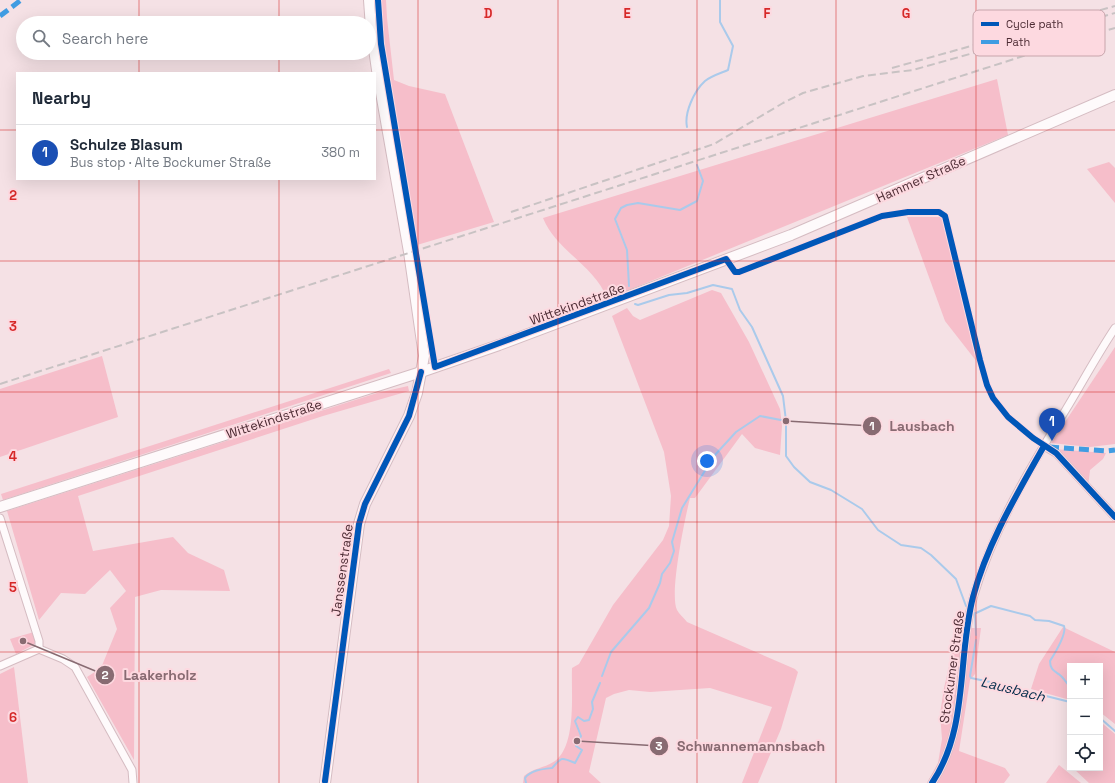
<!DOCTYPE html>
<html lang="en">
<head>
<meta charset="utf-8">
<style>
  body { margin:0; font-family:"Space Grotesk",sans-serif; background:#f6f6f7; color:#1f2937 }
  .controls { position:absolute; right:12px; bottom:12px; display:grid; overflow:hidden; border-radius:0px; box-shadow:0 4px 16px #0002 }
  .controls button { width:36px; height:36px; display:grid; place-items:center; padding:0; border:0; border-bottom:1px solid #e0e1e3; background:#fff; color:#1f2937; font:20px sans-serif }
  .you { position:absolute; left:707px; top:461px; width:14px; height:14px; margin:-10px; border:3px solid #fff; border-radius:50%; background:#1a73e8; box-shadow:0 0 0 6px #1a73e833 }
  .badge { display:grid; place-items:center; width:26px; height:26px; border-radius:50%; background:#886b72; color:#fff; font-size:13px; font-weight:700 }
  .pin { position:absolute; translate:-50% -33px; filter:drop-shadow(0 1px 2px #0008) }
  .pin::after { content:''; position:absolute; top:21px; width:14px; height:12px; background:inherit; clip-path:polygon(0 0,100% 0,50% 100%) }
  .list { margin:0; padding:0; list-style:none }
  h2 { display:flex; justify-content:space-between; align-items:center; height:52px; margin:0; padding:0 16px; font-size:17px }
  h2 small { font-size:13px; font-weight:400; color:#747a83 }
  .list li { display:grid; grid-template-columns:26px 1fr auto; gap:12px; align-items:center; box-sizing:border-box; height:56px; padding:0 16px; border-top:1px solid #e0e1e3 }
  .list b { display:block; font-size:15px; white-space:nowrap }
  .list p { margin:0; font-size:13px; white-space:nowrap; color:#747a83 }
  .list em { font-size:13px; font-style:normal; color:#747a83 }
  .icon { flex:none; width:22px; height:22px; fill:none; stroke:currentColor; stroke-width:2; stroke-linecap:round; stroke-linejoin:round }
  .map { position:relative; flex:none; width:1115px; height:783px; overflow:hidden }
  .search { position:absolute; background:#fff; box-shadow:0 4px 16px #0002; left:16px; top:16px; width:360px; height:44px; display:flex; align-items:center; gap:10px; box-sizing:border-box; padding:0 14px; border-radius:22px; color:#747a83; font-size:15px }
  .panel { position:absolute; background:#fff; box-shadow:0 4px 16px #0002; left:16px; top:72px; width:360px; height:108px; border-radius:0px }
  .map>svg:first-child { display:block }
  .green { fill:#f6beca }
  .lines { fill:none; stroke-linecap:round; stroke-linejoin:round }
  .stream { stroke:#aacaeb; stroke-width:2 }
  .minor-casing { stroke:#d5bcc2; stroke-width:9 }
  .secondary-casing { stroke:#d5bcc2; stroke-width:12 }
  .minor { stroke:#fefafb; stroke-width:7 }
  .secondary { stroke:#fefafb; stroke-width:10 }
  .rail { stroke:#c8c2c3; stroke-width:2; stroke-dasharray:8 4; stroke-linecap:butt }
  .quiet { stroke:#409ce2; stroke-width:5; stroke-dasharray:10 5; stroke-linecap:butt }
  .cycleway-casing { stroke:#fdd9e0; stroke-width:8 }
  .cycleway { stroke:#0057b8; stroke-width:6 }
  .grid { fill:none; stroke:#d62828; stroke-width:1; stroke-opacity:0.55 }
  .labels { text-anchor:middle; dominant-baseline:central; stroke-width:4; stroke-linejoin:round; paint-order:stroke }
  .street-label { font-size:13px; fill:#4d2c34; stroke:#fdd9e0 }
  .water-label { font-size:14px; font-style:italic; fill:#012b49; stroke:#fdd9e0 }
  .key { fill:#fdd9e0; stroke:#c8a5ac; stroke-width:1 }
  .key-label { font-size:11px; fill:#4d2c34 }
  .grid-label { font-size:13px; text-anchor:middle; font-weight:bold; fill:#d62828; stroke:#fdd9e0; stroke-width:4; stroke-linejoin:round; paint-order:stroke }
  .leader { fill:none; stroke:#886b72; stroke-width:1.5 }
  .callout-dot { fill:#886b72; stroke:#fdd9e0; stroke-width:1.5 }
  .mark-label { font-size:12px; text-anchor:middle; font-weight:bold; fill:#fff }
  .callout-label { font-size:14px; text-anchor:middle; font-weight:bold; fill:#886b72; stroke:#fdd9e0; stroke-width:4; stroke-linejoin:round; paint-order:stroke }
</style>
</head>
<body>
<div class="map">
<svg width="1115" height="783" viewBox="0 0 1115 783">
  <rect width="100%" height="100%" fill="#f5e1e5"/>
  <g class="green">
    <path d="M 380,0 L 386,0 L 387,18 L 394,80 L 409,86 L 445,94 L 494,222 L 417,245 L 393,98 L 387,76 Z"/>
    <path d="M 997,79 L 1008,135 L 607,299 C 596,266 556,251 543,218 Z"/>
    <path d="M 1109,162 L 1115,168 L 1115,203 L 1087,169 Z"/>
    <path d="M 907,217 L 945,217 L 977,350 L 977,362 L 945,321 Z"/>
    <path d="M 712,290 L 721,293 L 749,342 L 780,409 L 782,426 L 780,455 L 755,448 L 742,434 L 695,498 L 690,498 C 685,518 669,594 677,610 C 679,614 684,618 687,622 L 795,669 L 798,672 L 781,729 L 758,783 L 742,783 L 772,707 L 710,688 L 650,692 L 629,690 L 614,694 L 606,698 L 589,772 L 601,783 L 523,783 L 524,776 C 533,768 545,768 555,761 C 577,744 571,693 572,668 L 579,664 L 613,605 L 663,540 L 669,526 L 671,496 L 664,452 L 612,316 L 627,308 L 633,316 L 640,320 Z"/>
    <path d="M 1115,347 L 1115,444 L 1090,447 L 1051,443 Z"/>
    <path d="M 102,356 L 118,417 L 0,457 L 0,389 Z"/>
    <path d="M 389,369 L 391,373 L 3,500 L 1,494 Z"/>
    <path d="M 408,386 L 409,391 L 323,416 L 78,496 L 93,551 L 173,537 L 188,553 L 224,570 L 230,591 L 161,590 L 135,597 L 134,760 L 87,677 L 101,668 L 117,629 L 110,608 L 126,591 L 110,570 L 85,594 L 61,593 L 39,620 L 7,511 L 377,393 Z"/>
    <path d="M 1053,449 L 1106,453 L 1103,459 L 1090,470 L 1088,487 Z"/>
    <path d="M 1063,627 L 1115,652 L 1115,724 L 1100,712 L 1100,666 L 1070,666 L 1070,700 L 1031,689 L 1039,664 Z"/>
    <path d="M 958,628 L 981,628 L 975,674 L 970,680 L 959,751 L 1005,768 L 1010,775 L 1004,783 L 927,783 L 938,763 L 942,739 L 940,714 L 944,688 Z"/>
    <path d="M 34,632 L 36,638 L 35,644 L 16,654 L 10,639 Z"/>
    <path d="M 14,667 L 28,783 L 0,783 L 0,674 Z"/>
    <path d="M 1103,724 L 1115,734 L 1115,783 L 1089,783 L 1074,769 L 1100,768 L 1100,728 Z"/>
    <path d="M 1059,765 L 1081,783 L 1046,783 Z"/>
  </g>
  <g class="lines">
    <g class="stream">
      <path d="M 687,127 C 684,113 694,91 705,81 C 711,76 721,73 728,70 L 733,46 L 720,22 L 720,0"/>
      <path d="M 629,286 L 627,250 L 615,219 L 621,208 L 627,205 L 638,203 L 680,210 L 697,201 L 703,181 L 697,165"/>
      <path d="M 635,304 L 638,305 L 669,295 L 687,293 L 713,285 L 732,289 L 740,310 L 752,327 L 783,396 L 786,421 L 786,456 L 794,467 L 810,482 L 831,490 L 862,509 L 878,530 L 901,545 L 921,548 L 931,555 L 956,579 L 966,606"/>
      <path d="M 975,613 L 976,635"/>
      <path d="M 976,613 L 991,606 L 1030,616 L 1035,620 L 1049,621 L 1064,626 C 1067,634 1055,653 1050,661 C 1050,670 1055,671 1061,676 C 1064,679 1067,683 1070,687"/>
      <path d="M 976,640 L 970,676 L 971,678 L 995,683 L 1022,693 L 1038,694 L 1070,702"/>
      <path d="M 602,676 L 611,652 L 649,608 L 660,583 L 662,574 L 670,563 L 674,551 L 672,542 L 682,508 L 714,456 L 736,432 L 760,416 L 786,421"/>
      <path d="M 1100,718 L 1115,731"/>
      <path d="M 526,783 L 525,778 C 531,770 543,769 552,768 C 562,757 561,757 575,763 L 582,750 L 576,746 L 581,736 L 575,721 L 578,717 L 584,721 L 589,720 L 593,709 L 592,702 L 600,683"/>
    </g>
    <defs>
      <g id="minor">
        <path d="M 1044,446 L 1056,453 L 1115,517"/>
        <path d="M 0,518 L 39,641 L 39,649"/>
        <path d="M 39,649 L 63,659 L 75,667 L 132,770 L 133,783"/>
        <path d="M 0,666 L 39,649"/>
        <path d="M 932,783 C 970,727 956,657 974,595 C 993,530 1029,469 1065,411 C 1082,383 1097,355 1115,328"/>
      </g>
      <g id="secondary">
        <path d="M 0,507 L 421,372 L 499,345 L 791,235 L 1115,95"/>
        <path d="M 325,783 L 359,524 L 365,504 L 409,416 L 417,393 L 424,356 L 409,252 L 377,70 L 371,28 L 369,0"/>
      </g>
    </defs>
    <use href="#minor" class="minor-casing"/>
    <use href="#secondary" class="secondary-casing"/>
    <use href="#minor" class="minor"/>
    <use href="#secondary" class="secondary"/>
    <g class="rail">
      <path d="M 892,68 L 1115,6"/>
      <path d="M 511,212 L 714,144 L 783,103 L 803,93 L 863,76 L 913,70 L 1115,13"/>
      <path d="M 0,384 L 1089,35 L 1115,28"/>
    </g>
    <g class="quiet">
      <path d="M 0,16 L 21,0"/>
      <path d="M 1049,447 L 1107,451 L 1115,450"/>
    </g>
    <defs>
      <g id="cycleway">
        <path d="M 378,0 L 381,44 L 435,367 L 726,259 L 735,272 L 739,272 L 882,216 L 908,212 L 939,212 L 945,216 L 980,360 L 987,385 L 993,398 L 1008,417 L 1033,438 L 1056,453 L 1115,517"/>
        <path d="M 325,781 L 359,524 L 365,504 L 409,416 L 421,372"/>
        <path d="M 932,783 C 969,728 957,659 973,597 C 987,544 1017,494 1044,446"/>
      </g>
    </defs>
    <use href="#cycleway" class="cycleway-casing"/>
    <use href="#cycleway" class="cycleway"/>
  </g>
  <path class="grid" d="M 139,0 L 139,23M 279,0 L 279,23M 418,0 L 418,783M 558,0 L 558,783M 697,0 L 697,783M 836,0 L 836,783M 976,0 L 976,783M 139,53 L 139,73M 279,53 L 279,73M 0,130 L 17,130M 375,130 L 1115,130M 139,179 L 139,783M 279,179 L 279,783M 0,261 L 1115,261M 0,392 L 1115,392M 0,522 L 1115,522M 0,652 L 1115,652"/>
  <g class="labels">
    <g class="street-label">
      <text transform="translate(921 179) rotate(-24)">Hammer Straße</text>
      <text transform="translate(577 304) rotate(-20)">Wittekindstraße</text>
      <text transform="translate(274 419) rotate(-18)">Wittekindstraße</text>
      <text transform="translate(342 570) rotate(-82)">Janssenstraße</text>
      <text transform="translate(952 667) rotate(-82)">Stockumer Straße</text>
    </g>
    <g class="water-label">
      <text transform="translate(1013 689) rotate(14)">Lausbach</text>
    </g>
  </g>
  <rect x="973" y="10" width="132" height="46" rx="6" class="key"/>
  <rect x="981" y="22" width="18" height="4" fill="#0057b8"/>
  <rect x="981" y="40" width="18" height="4" fill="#409ce2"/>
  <g class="key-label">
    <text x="1006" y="28">Cycle path</text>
    <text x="1006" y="46">Path</text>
  </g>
  <g class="grid-label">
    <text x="488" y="18">D</text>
    <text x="627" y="18">E</text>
    <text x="767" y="18">F</text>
    <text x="906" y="18">G</text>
    <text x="13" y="200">2</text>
    <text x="13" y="331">3</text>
    <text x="13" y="461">4</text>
    <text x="13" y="592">5</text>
    <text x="13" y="722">6</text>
  </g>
  <path class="leader" d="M786 421L872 426M23 641L105 675M577 741L659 746"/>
  <g class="callout-dot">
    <circle cx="786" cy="421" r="4"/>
    <circle cx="23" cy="641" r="4"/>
    <circle cx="577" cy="741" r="4"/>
    <circle cx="872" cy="426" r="10"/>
    <circle cx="105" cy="675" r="10"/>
    <circle cx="659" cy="746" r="10"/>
  </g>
  <g class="mark-label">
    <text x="872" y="430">1</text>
    <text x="105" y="679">2</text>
    <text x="659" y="750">3</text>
  </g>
  <g class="callout-label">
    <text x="922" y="431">Lausbach</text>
    <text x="160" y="680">Laakerholz</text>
    <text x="751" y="751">Schwannemannsbach</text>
  </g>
</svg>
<div class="controls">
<button>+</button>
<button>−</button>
<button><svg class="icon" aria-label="locate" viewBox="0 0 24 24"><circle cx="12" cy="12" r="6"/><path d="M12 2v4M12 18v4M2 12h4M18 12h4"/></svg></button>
</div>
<div class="you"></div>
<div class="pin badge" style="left:1052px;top:441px;background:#1a4fb4">1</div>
<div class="search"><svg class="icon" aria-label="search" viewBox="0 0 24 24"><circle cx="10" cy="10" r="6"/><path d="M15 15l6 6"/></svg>Search here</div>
<section class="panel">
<h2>Nearby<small></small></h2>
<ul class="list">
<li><span class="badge" style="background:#1a4fb4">1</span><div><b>Schulze Blasum</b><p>Bus stop · Alte Bockumer Straße</p></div><em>380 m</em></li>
</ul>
</section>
</div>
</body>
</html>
